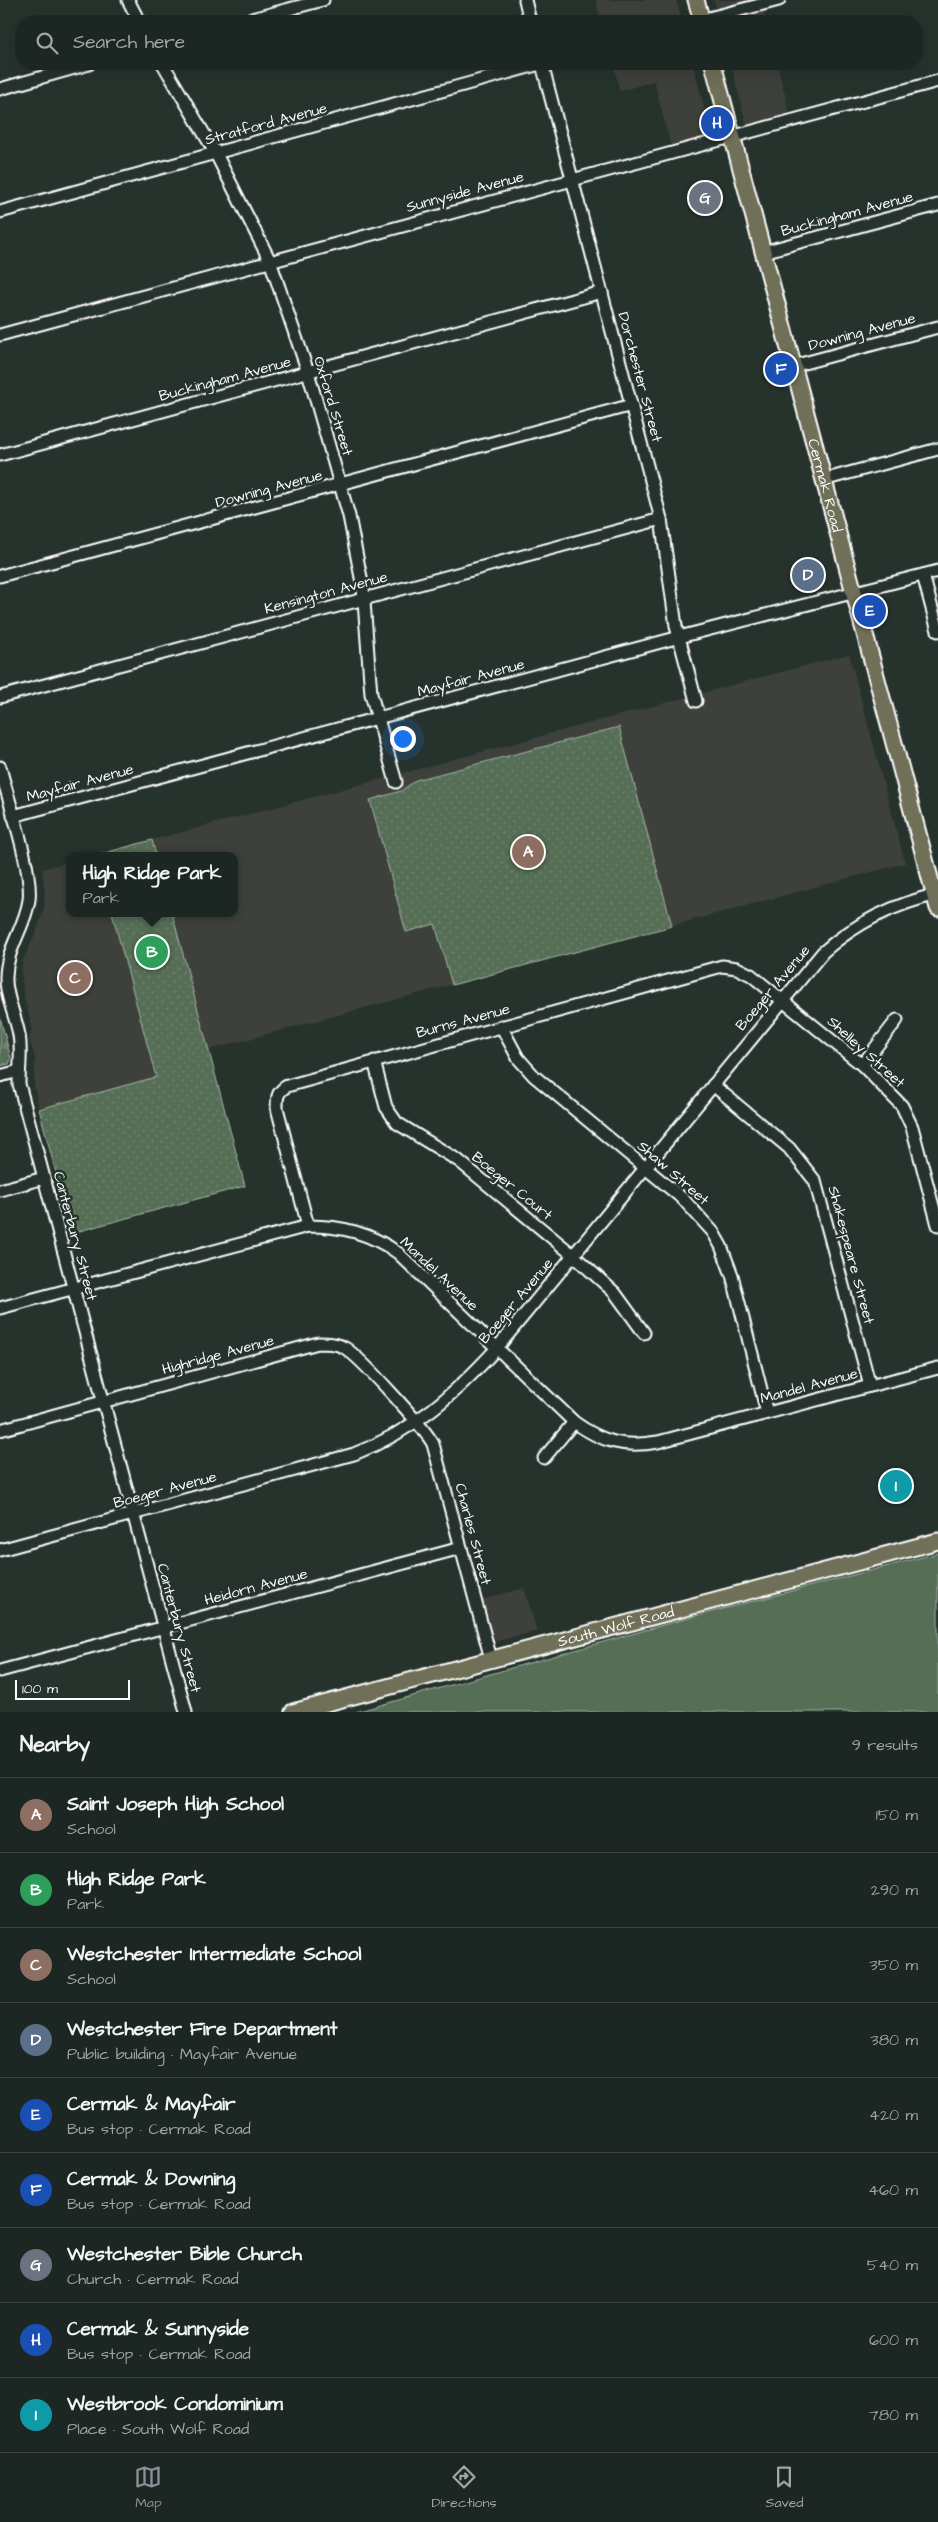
<!DOCTYPE html>
<html lang="en">
<head>
<meta charset="utf-8">
<style>
  body { margin:0; font-family:"Architects Daughter",sans-serif; background:#252e2a; color:#f1f3f6 }
  .scale { position:absolute; left:15px; bottom:12px; width:115px; box-sizing:border-box; padding-left:5px; border:2px solid #fff; border-top:0; font-size:14px; line-height:18px; white-space:nowrap; color:#fff; -webkit-text-stroke:4px #26332d; paint-order:stroke }
  .you { position:absolute; left:402px; top:738px; width:18px; height:18px; margin:-12px; border:4px solid #fff; border-radius:50%; background:#1a73e8; box-shadow:0 0 0 8px #1a73e833 }
  .badge { display:grid; place-items:center; width:32px; height:32px; border-radius:50%; background:#8c9099; color:#fff; font-size:16px; font-weight:700 }
  .pin { position:absolute; translate:-50% -50%; border:2px solid #fff; box-shadow:0 1px 5px #0006 }
  .popup { position:absolute; left:66px; top:852px; width:172px; height:65px; box-sizing:border-box; display:grid; place-content:center; border-radius:10px; background:#1c2622; filter:drop-shadow(0 1px 4px #0005); font-size:16px; white-space:nowrap; color:#a0a5a5 }
  .popup b { font-size:19px; color:#f1f3f6 }
  .popup::after { content:''; position:absolute; left:50%; top:100%; margin-left:-10px; border:10px solid transparent; border-top-color:#1c2622 }
  .list { margin:0; padding:0; list-style:none }
  h2 { display:flex; justify-content:space-between; align-items:center; height:65px; margin:0; padding:0 20px; font-size:21px }
  h2 small { font-size:16px; font-weight:400; color:#a0a5a5 }
  .list li { display:grid; grid-template-columns:32px 1fr auto; gap:15px; align-items:center; box-sizing:border-box; height:75px; padding:0 20px; border-top:1px solid #3a4340 }
  .list b { display:block; font-size:19px; white-space:nowrap }
  .list p { margin:0; font-size:16px; white-space:nowrap; color:#a0a5a5 }
  .list em { font-size:16px; font-style:normal; color:#a0a5a5 }
  .icon { flex:none; width:28px; height:28px; fill:none; stroke:currentColor; stroke-width:2; stroke-linecap:round; stroke-linejoin:round }
  .map { position:relative; flex:none; width:938px; height:1712px; overflow:hidden }
  .search { position:absolute; background:#1c2622; box-shadow:0 5px 20px #0002; left:15px; right:15px; top:15px; height:55px; display:flex; align-items:center; gap:12px; box-sizing:border-box; padding:0 18px; border-radius:20px; color:#a0a5a5; font-size:19px }
  .sheet { height:740px; background:#1c2622 }
  nav { display:flex; justify-content:space-around; align-items:center; box-sizing:border-box; height:70px; border-top:1px solid #3a4340; background:#1c2622; font-size:14px; color:#a0a5a5 }
  nav a { display:grid; justify-items:center; gap:2px }
  nav .on { color:#8c9099 }
  .map>svg:first-child { display:block }
  .built { fill:#3c413b }
  .green { fill:#556e55; stroke:#aab6aa }
  .cemetery { fill:url(#cemetery-stones); stroke:#aab6aa }
  .park { fill:url(#park-dots); stroke:#aab6aa }
  .lines { fill:none; stroke-linecap:round; stroke-linejoin:round }
  .minor-casing { stroke:#fff; stroke-width:15 }
  .major-casing { stroke:#fff; stroke-width:19 }
  .minor { stroke:#26332d; stroke-width:11 }
  .major { stroke:#706f59; stroke-width:15 }
  .labels { text-anchor:middle; dominant-baseline:central; stroke-width:5; stroke-linejoin:round; paint-order:stroke }
  .street-label { font-size:15px; fill:#fff; stroke:#26332d }
</style>
</head>
<body>
<div class="map">
<svg width="938" height="1712" viewBox="0 0 938 1712">
  <defs>
    <pattern id="cemetery-stones" width="16" height="16" patternUnits="userSpaceOnUse" patternTransform="scale(1.25)"><rect width="16" height="16" fill="#556e55"/><path d="M2 7V4a2 2 0 0 1 4 0v3zM10 15v-3a2 2 0 0 1 4 0v3z" fill="#6e846e"/></pattern>
    <pattern id="park-dots" width="8" height="8" patternUnits="userSpaceOnUse" patternTransform="scale(1.25)"><rect width="8" height="8" fill="#556e55"/><path d="M2 2h.1M6 6h.1" fill="none" stroke="#6e846e" stroke-width="1.8" stroke-linecap="round"/></pattern>
  </defs>
  <rect width="100%" height="100%" fill="#26332d"/>
  <filter id="ink" filterUnits="userSpaceOnUse"><feTurbulence type="fractalNoise" baseFrequency=".02" numOctaves="2"/><feDisplacementMap in="SourceGraphic" scale="10" xChannelSelector="R" yChannelSelector="G"/><feConvolveMatrix kernelMatrix="1 2 1 2 8 2 1 2 1" color-interpolation-filters="sRGB"/></filter>
  <g filter="url(#ink)">
    <g class="built">
      <path d="M 596,0 L 676,0 L 682,21 L 601,21 Z"/>
      <path d="M 714,0 L 761,0 L 766,21 L 720,21 Z"/>
      <path d="M 613,64 L 693,64 L 712,139 L 672,150 L 654,81 L 620,91 Z"/>
      <path d="M 731,64 L 777,64 L 791,119 L 748,131 Z"/>
      <path d="M 849,654 L 905,863 L 208,1050 L 172,913 L 234,913 L 234,856 L 156,856 L 152,840 Z"/>
      <path d="M 69,862 L 70,913 L 112,913 L 156,1078 L 39,1109 L 34,1085 L 35,1058 L 29,1039 L 32,1027 L 24,997 L 21,971 L 23,960 L 36,933 L 44,909 L 45,893 L 42,869 Z"/>
      <path d="M 524,1588 L 537,1631 L 486,1644 L 474,1602 Z"/>
    </g>
    <path class="green" d="M 938,1553 L 938,1712 L 356,1712 L 688,1618 Z"/>
    <path class="cemetery" d="M 0,1017 L 11,1059 L 9,1064 L 0,1066 Z"/>
    <g class="park">
      <path d="M 619,727 L 672,926 L 452,985 L 435,924 L 406,932 L 370,800 L 401,791 L 416,780 Z"/>
      <path d="M 152,840 L 156,856 L 97,856 L 97,855 Z"/>
      <path d="M 112,913 L 172,913 L 245,1186 L 72,1233 L 39,1109 L 156,1077 Z"/>
    </g>
    <g class="lines">
      <defs>
        <g id="minor">
          <path d="M 128,0 L 139,21"/>
          <path d="M 525,0 L 530,21"/>
          <path d="M 701,20 L 779,0"/>
          <path d="M 244,21 L 323,0"/>
          <path d="M 163,64 L 216,154 L 270,261 L 308,372 L 349,516 L 363,588 L 371,694 L 396,782"/>
          <path d="M 542,64 L 661,519 L 676,626 L 696,701"/>
          <path d="M 0,89 L 89,64"/>
          <path d="M 0,212 L 540,64"/>
          <path d="M 763,252 L 938,205"/>
          <path d="M 0,335 L 938,81"/>
          <path d="M 793,366 L 938,327"/>
          <path d="M 0,455 L 602,292"/>
          <path d="M 823,480 L 938,449"/>
          <path d="M 923,575 L 938,631"/>
          <path d="M 0,576 L 632,405"/>
          <path d="M 0,697 L 661,519"/>
          <path d="M 0,767 C 8,800 33,870 29,900 C 25,928 5,950 6,980 C 6,998 16,1017 19,1035 C 22,1051 19,1068 19,1084 L 186,1712"/>
          <path d="M 13,816 L 687,635 L 938,571"/>
          <path d="M 501,1026 L 518,1058 L 534,1076 L 683,1199 L 713,1232 L 721,1246 L 732,1275 L 767,1413"/>
          <path d="M 374,1061 L 386,1107 L 397,1123 L 459,1161 L 573,1255 L 615,1293 L 644,1333"/>
          <path d="M 862,1065 L 897,1020"/>
          <path d="M 0,1076 L 19,1071"/>
          <path d="M 713,1085 L 789,1148 L 815,1181 L 870,1386"/>
          <path d="M 0,1190 L 44,1178"/>
          <path d="M 308,1226 L 277,1108 C 277,1097 277,1092 287,1086 L 722,966 L 737,968 L 751,975 L 862,1065 L 902,1106 L 912,1127 L 938,1225"/>
          <path d="M 0,1308 L 308,1226 C 342,1226 370,1233 398,1253 L 574,1422 C 602,1442 623,1448 658,1442 L 938,1368"/>
          <path d="M 0,1430 L 318,1343 C 328,1343 336,1343 345,1348 C 361,1358 424,1427 433,1444 L 491,1659"/>
          <path d="M 544,1458 L 574,1422"/>
          <path d="M 0,1550 L 354,1454 C 412,1432 456,1393 497,1348 L 823,952 C 857,922 894,904 938,894"/>
          <path d="M 0,1671 L 461,1548"/>
        </g>
        <g id="major">
          <path d="M 696,0 L 702,21"/>
          <path id="s1" d="M 713,64 L 938,908"/>
          <path id="s2" d="M 293,1712 L 938,1541"/>
        </g>
      </defs>
      <use href="#minor" class="minor-casing"/>
      <use href="#major" class="major-casing"/>
      <use href="#minor" class="minor"/>
      <use href="#major" class="major"/>
    </g>
  </g>
  <g class="labels">
    <g class="street-label">
      <text transform="translate(266 124) rotate(-15)">Stratford Avenue</text>
      <text transform="translate(465 192) rotate(-15)">Sunnyside Avenue</text>
      <text transform="translate(847 214) rotate(-15)">Buckingham Avenue</text>
      <text transform="translate(862 332) rotate(-15)">Downing Avenue</text>
      <text transform="translate(640 377) rotate(75)">Dorchester Street</text>
      <text transform="translate(225 379) rotate(-15)">Buckingham Avenue</text>
      <text transform="translate(333 406) rotate(73)">Oxford Street</text>
      <text stroke="none"><textPath href="#s1" startOffset="436">Cermak Road</textPath></text>
      <text transform="translate(269 489) rotate(-15)">Downing Avenue</text>
      <text transform="translate(326 593) rotate(-15)">Kensington Avenue</text>
      <text transform="translate(471 678) rotate(-15)">Mayfair Avenue</text>
      <text transform="translate(80 783) rotate(-15)">Mayfair Avenue</text>
      <text transform="translate(773 988) rotate(-50)">Boeger Avenue</text>
      <text transform="translate(463 1021) rotate(-15)">Burns Avenue</text>
      <text transform="translate(866 1052) rotate(42)">Shelley Street</text>
      <text transform="translate(673 1173) rotate(41)">Shaw Street</text>
      <text transform="translate(512 1186) rotate(39)">Boeger Court</text>
      <text transform="translate(75 1236) rotate(75)">Canterbury Street</text>
      <text transform="translate(851 1255) rotate(75)">Shakespeare Street</text>
      <text transform="translate(439 1274) rotate(43)">Mandel Avenue</text>
      <text transform="translate(516 1301) rotate(-50)">Boeger Avenue</text>
      <text transform="translate(218 1355) rotate(-15)">Highridge Avenue</text>
      <text transform="translate(809 1386) rotate(-15)">Mandel Avenue</text>
      <text transform="translate(165 1490) rotate(-15)">Boeger Avenue</text>
      <text transform="translate(473 1534) rotate(75)">Charles Street</text>
      <text transform="translate(256 1587) rotate(-15)">Heidorn Avenue</text>
      <text stroke="none"><textPath href="#s2" startOffset="334">South Wolf Road</textPath></text>
      <text transform="translate(179 1628) rotate(75)">Canterbury Street</text>
    </g>
  </g>
</svg>
<div class="scale">100 m</div>
<div class="you"></div>
<div class="pin badge" style="left:528px;top:852px;background:#8d6e63">A</div>
<div class="pin badge" style="left:152px;top:952px;background:#2e9e5b">B</div>
<div class="popup"><b>High Ridge Park</b>Park</div>
<div class="pin badge" style="left:75px;top:978px;background:#8d6e63">C</div>
<div class="pin badge" style="left:808px;top:575px;background:#5c6f8a">D</div>
<div class="pin badge" style="left:870px;top:611px;background:#1a4fb4">E</div>
<div class="pin badge" style="left:781px;top:369px;background:#1a4fb4">F</div>
<div class="pin badge" style="left:705px;top:198px;background:#6b7280">G</div>
<div class="pin badge" style="left:717px;top:123px;background:#1a4fb4">H</div>
<div class="pin badge" style="left:896px;top:1486px;background:#0f9aa8">I</div>
<div class="search"><svg class="icon" aria-label="search" viewBox="0 0 24 24"><circle cx="10" cy="10" r="6"/><path d="M15 15l6 6"/></svg>Search here</div>
</div>
<section class="sheet">
<h2>Nearby<small>9 results</small></h2>
<ul class="list">
<li><span class="badge" style="background:#8d6e63">A</span><div><b>Saint Joseph High School</b><p>School</p></div><em>150 m</em></li>
<li><span class="badge" style="background:#2e9e5b">B</span><div><b>High Ridge Park</b><p>Park</p></div><em>290 m</em></li>
<li><span class="badge" style="background:#8d6e63">C</span><div><b>Westchester Intermediate School</b><p>School</p></div><em>350 m</em></li>
<li><span class="badge" style="background:#5c6f8a">D</span><div><b>Westchester Fire Department</b><p>Public building · Mayfair Avenue</p></div><em>380 m</em></li>
<li><span class="badge" style="background:#1a4fb4">E</span><div><b>Cermak &amp; Mayfair</b><p>Bus stop · Cermak Road</p></div><em>420 m</em></li>
<li><span class="badge" style="background:#1a4fb4">F</span><div><b>Cermak &amp; Downing</b><p>Bus stop · Cermak Road</p></div><em>460 m</em></li>
<li><span class="badge" style="background:#6b7280">G</span><div><b>Westchester Bible Church</b><p>Church · Cermak Road</p></div><em>540 m</em></li>
<li><span class="badge" style="background:#1a4fb4">H</span><div><b>Cermak &amp; Sunnyside</b><p>Bus stop · Cermak Road</p></div><em>600 m</em></li>
<li><span class="badge" style="background:#0f9aa8">I</span><div><b>Westbrook Condominium</b><p>Place · South Wolf Road</p></div><em>780 m</em></li>
</ul>
</section>
<nav>
<a class="on"><svg class="icon" aria-label="map" viewBox="0 0 24 24"><path d="M3 6l6-2 6 2 6-2v14l-6 2-6-2-6 2zM9 4v14M15 6v14"/></svg>Map</a>
<a><svg class="icon" aria-label="directions" viewBox="0 0 24 24"><path d="M12 3l9 9-9 9-9-9zM9 14v-3h6M13 9l2 2-2 2"/></svg>Directions</a>
<a><svg class="icon" aria-label="saved" viewBox="0 0 24 24"><path d="M7 4h10v16l-5-4-5 4z"/></svg>Saved</a>
</nav>
</body>
</html>
